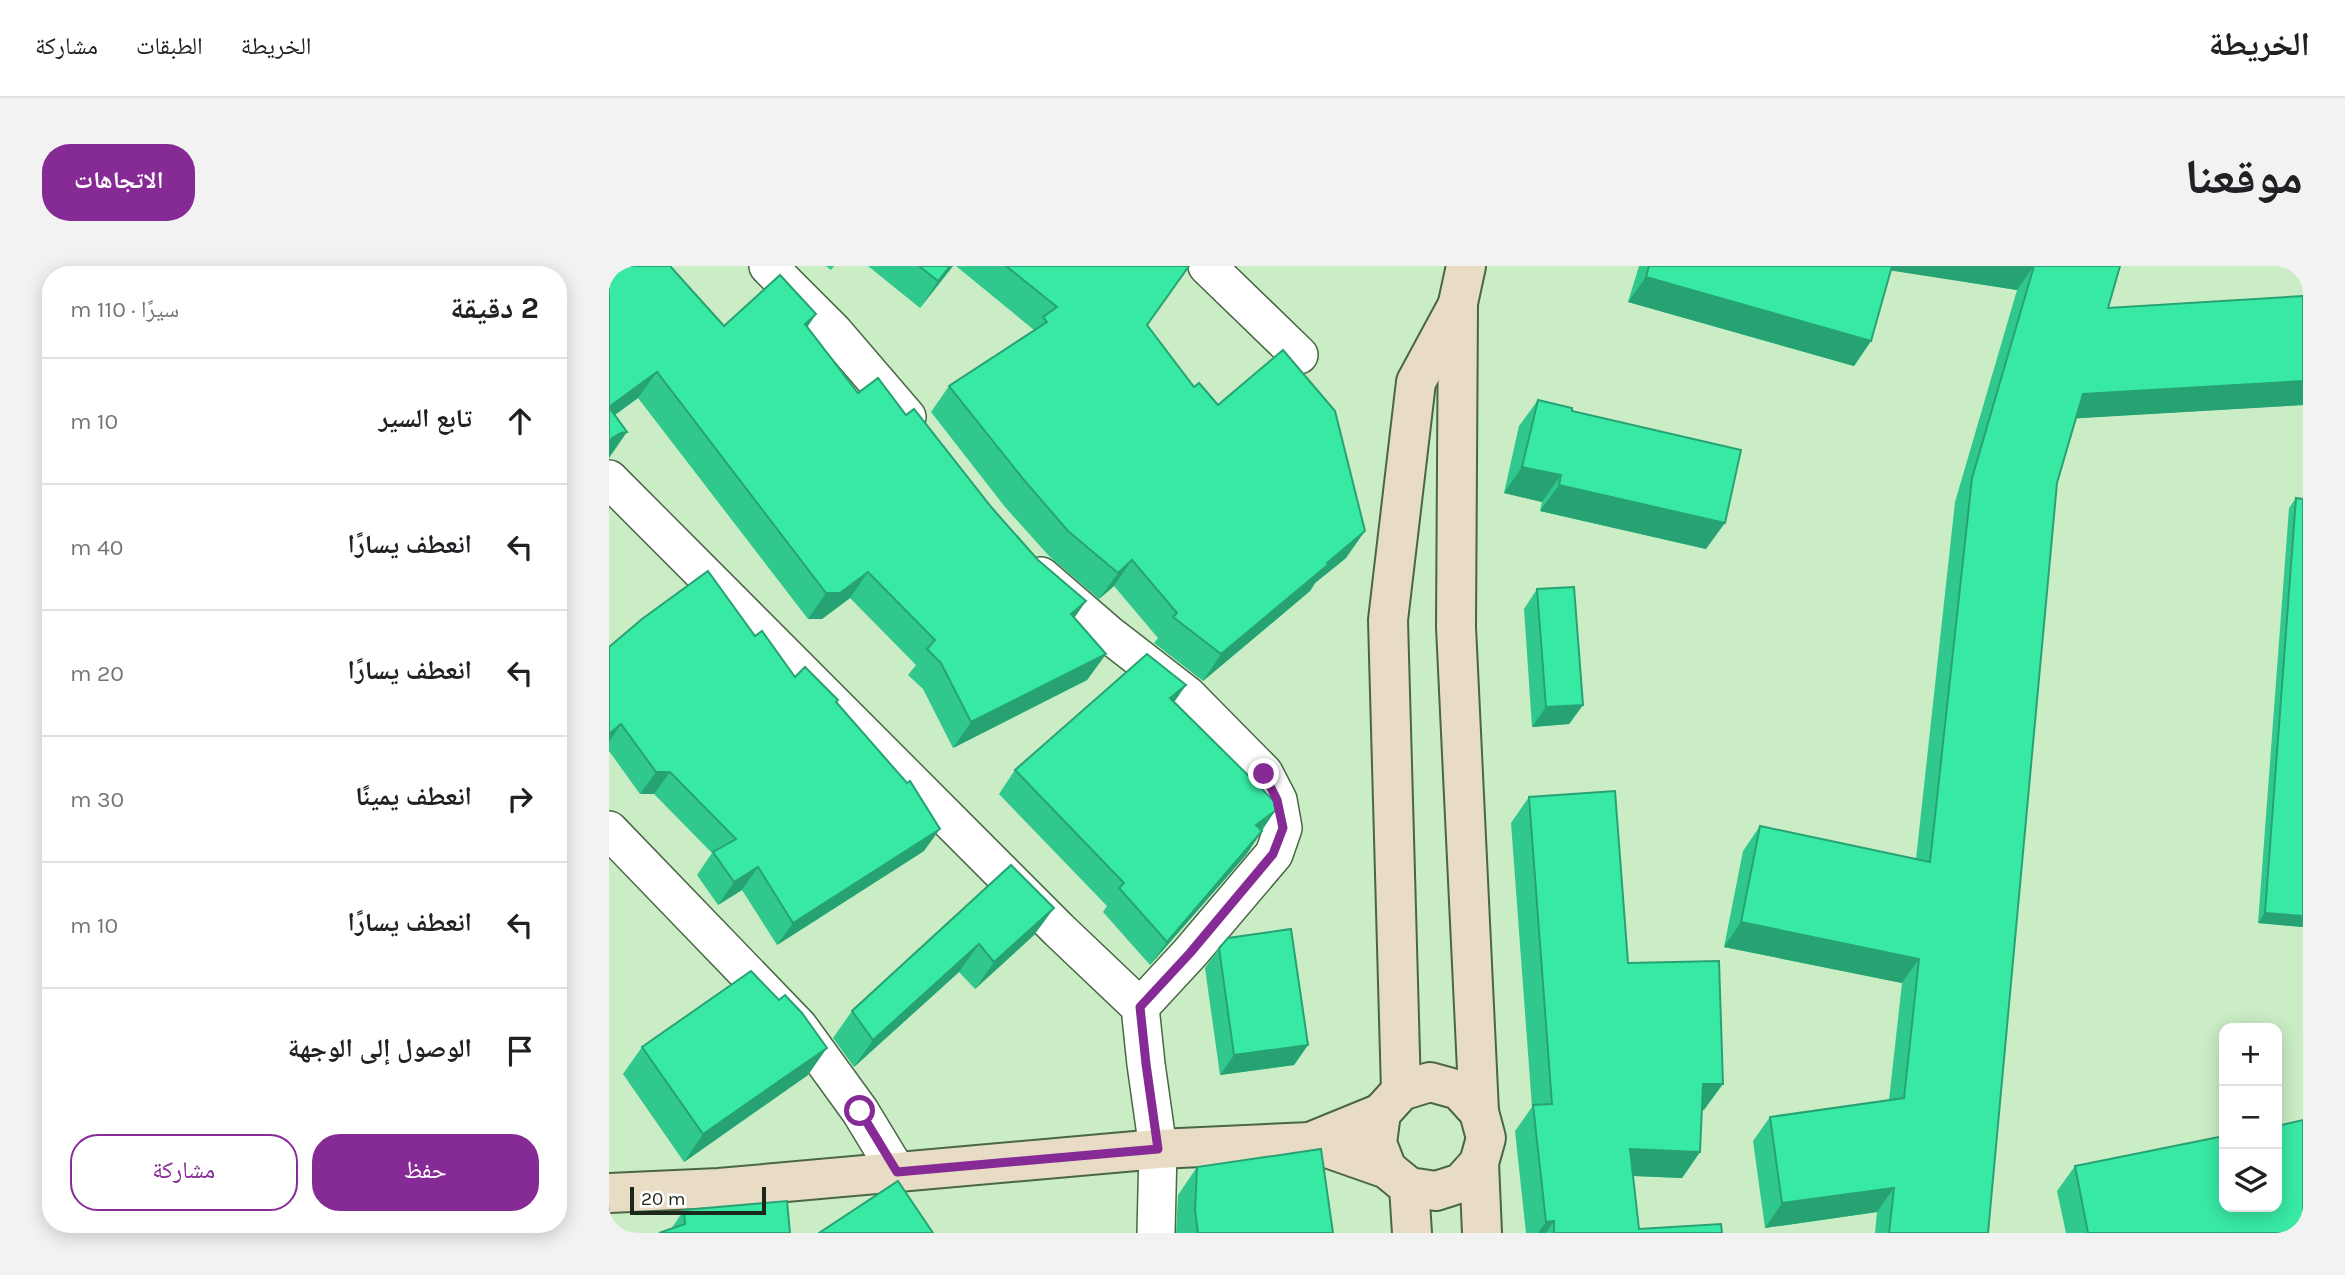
<!DOCTYPE html>
<html lang="ar">
<head>
<meta charset="utf-8">
<style>
  body { margin:0; font-family:Karla,"Noto Naskh Arabic",sans-serif; background:#f2f2f2; color:#202124; direction:rtl }
  .controls { position:absolute; right:21px; bottom:21px; display:grid; overflow:hidden; border-radius:14px; box-shadow:0 4px 18px #0003 }
  .controls button { width:63px; height:63px; display:grid; place-items:center; padding:0; border:0; border-bottom:2px solid #e0e0e0; background:#fff; color:#202124; font:35px sans-serif }
  .scale { position:absolute; left:21px; bottom:18px; width:136px; box-sizing:border-box; padding-left:7px; border:4px solid #1c291a; border-top:0; font-size:19px; line-height:24px; white-space:nowrap; color:#1c291a; -webkit-text-stroke:5px #fff; paint-order:stroke }
  .stop { position:absolute; width:21px; height:21px; margin:-16px; border:5px solid #862a95; border-radius:50%; background:#fff }
  .stop.end { background:#862a95; border-color:#fff; box-shadow:0 2px 7px #0008 }
  .list { margin:0; padding:0; list-style:none }
  h2 { display:flex; justify-content:space-between; align-items:center; height:91px; margin:0; padding:0 28px; font-size:30px }
  h2 small { font-size:23px; font-weight:400; color:#757577 }
  .list li { display:grid; grid-template-columns:46px 1fr auto; gap:21px; align-items:center; box-sizing:border-box; height:126px; padding:0 28px; border-top:2px solid #e0e0e0 }
  .list b { display:block; font-size:26px; white-space:nowrap }
  .list em { font-size:23px; font-style:normal; color:#757577 }
  .actions { display:flex; gap:14px; padding:21px 28px }
  .actions a { flex:1; padding:16px 0; border:2px solid #862a95; border-radius:28px; text-align:center; font-size:24px; color:#862a95 }
  .actions .main { background:#862a95; color:#fff }
  .icon { flex:none; width:38px; height:38px; fill:none; stroke:currentColor; stroke-width:2; stroke-linecap:round; stroke-linejoin:round }
  .map { position:relative; flex:none; width:1694px; height:967px; overflow:hidden; direction:ltr; border-radius:28px }
  header { display:flex; align-items:center; gap:42px; box-sizing:border-box; height:98px; padding:0 35px; background:#fff; border-bottom:2px solid #e0e0e0 }
  header strong { font-size:33px }
  nav { display:flex; gap:38px; margin-inline-start:auto; font-size:24px }
  .intro { display:flex; align-items:center; justify-content:space-between; box-sizing:border-box; height:168px; padding:0 42px }
  h1 { margin:0; font-size:49px }
  .button { padding:18px 32px; border-radius:28px; background:#862a95; color:#fff; font-size:24px; font-weight:700 }
  main { display:flex; gap:42px; padding:0 42px }
  aside { flex:1; background:#fff; border-radius:28px; box-shadow:0 4px 18px #0003 }
  .map>svg:first-child { display:block }
  .lines { fill:none; stroke-linecap:round; stroke-linejoin:round }
  .minor-casing { stroke:#496745; stroke-width:40 }
  .secondary-casing { stroke:#496745; stroke-width:42 }
  .minor { stroke:#fff; stroke-width:37 }
  .secondary { stroke:#e8dcc5; stroke-width:38 }
  .wall { fill:#30c88d }
  .shaded-wall { fill:#27a373 }
  .building { fill:#38e9a4; stroke:#27a373; stroke-width:2 }
  .route { stroke:#862a95; stroke-width:9 }
</style>
</head>
<body>
<header>
<strong>الخريطة</strong>
<nav><a>الخريطة</a><a>الطبقات</a><a>مشاركة</a></nav>
</header>
<div class="intro"><h1>موقعنا</h1><a class="button">الاتجاهات</a></div>
<main>
<div class="map">
<svg width="1694" height="967" viewBox="0 0 1694 967">
  <rect width="100%" height="100%" fill="#caedc5"/>
  <g class="lines">
    <defs>
      <g id="minor">
        <path d="M 159,0 L 225,66 L 298,151"/>
        <path d="M 598,0 L 690,89"/>
        <path d="M 0,213 L 450,664 L 531,741 L 537,798 L 549,883 L 547,967"/>
        <path d="M 432,310 L 498,367 L 578,429 L 655,507 L 669,534 L 674,562 L 665,588 L 581,687 L 531,741"/>
        <path d="M 0,564 L 190,761 L 251,845 L 288,906"/>
      </g>
      <g id="secondary">
        <path d="M 857,0 L 849,37 L 847,361 L 870,846"/>
        <path d="M 792,825 L 779,354 L 807,116 L 847,42"/>
        <path d="M 701,876 L 778,903 L 800,921 L 827,925 L 852,917 L 870,897 L 877,872 L 870,846 L 850,824 L 821,816 L 792,825 L 772,847 L 768,877 L 778,903"/>
        <path d="M 870,897 L 873,967"/>
        <path d="M 800,921 L 803,967"/>
        <path d="M 0,927 L 110,922 L 549,883 L 701,876 L 772,847"/>
      </g>
    </defs>
    <use href="#minor" class="minor-casing"/>
    <use href="#secondary" class="secondary-casing"/>
    <use href="#minor" class="minor"/>
    <use href="#secondary" class="secondary"/>
  </g>
  <g class="wall">
    <path d="M 0,0 L 115,60 L 207,48 L 198,61 L 249,127 L 297,149 L 383,242 L 429,294 L 477,335 L 465,352 L 497,388 L 478,414 L 344,482 L 314,423 L 299,409 L 307,399 L 241,332 L 213,353 L 199,353 L 29,132 L 6,149 Z"/>
    <path d="M 217,0 L 225,0 L 222,4 Z"/>
    <path d="M 259,0 L 344,0 L 311,42 Z"/>
    <path d="M 347,0 L 580,0 L 538,59 L 585,121 L 737,292 L 706,317 L 701,325 L 594,415 L 545,377 L 549,372 L 505,320 L 490,333 L 441,291 L 396,241 L 322,146 L 340,120 L 425,64 Z"/>
    <path d="M 1030,0 L 1511,0 L 1499,42 L 1694,30 L 1694,139 L 1467,152 L 1448,217 L 1379,967 L 1266,967 L 1268,946 L 1156,962 L 1144,875 L 1161,851 L 1280,834 L 1293,717 L 1115,681 L 1134,585 L 1151,560 L 1307,593 L 1346,236 L 1408,24 L 1282,4 L 1262,75 L 1245,100 L 1019,36 Z"/>
    <path d="M 929,134 L 963,145 L 1097,283 L 931,245 L 933,236 L 895,227 L 910,160 Z"/>
    <path d="M 1687,232 L 1694,661 L 1649,657 L 1680,242 Z"/>
    <path d="M 928,323 L 974,439 L 960,458 L 923,461 L 915,343 Z"/>
    <path d="M 146,370 L 186,411 L 227,436 L 315,585 L 168,679 L 133,624 L 109,639 L 88,609 L 103,587 L 45,528 L 31,528 L 0,485 L 0,381 Z"/>
    <path d="M 577,419 L 565,436 L 666,545 L 637,589 L 541,699 L 494,646 L 498,640 L 390,528 L 406,504 Z"/>
    <path d="M 920,531 L 1019,697 L 1095,844 L 1093,844 L 1091,886 L 1073,912 L 1024,910 L 1030,963 L 1113,967 L 917,967 L 906,865 L 923,841 L 902,557 Z"/>
    <path d="M 402,599 L 445,642 L 425,669 L 366,723 L 350,706 L 245,801 L 224,772 L 243,745 Z"/>
    <path d="M 610,682 L 699,779 L 685,799 L 611,809 L 596,702 Z"/>
    <path d="M 170,734 L 199,809 L 75,896 L 14,808 L 33,781 Z"/>
    <path d="M 1466,900 L 1694,967 L 1457,967 L 1448,925 Z"/>
    <path d="M 588,901 L 724,967 L 567,967 L 569,929 Z"/>
    <path d="M 75,944 L 181,967 L 62,963 Z"/>
  </g>
  <g class="shaded-wall">
    <path d="M 341,0 L 344,0 L 311,42 L 329,15 Z"/>
    <path d="M 1274,0 L 1425,0 L 1408,24 L 1272,3 Z"/>
    <path d="M 1037,11 L 1262,75 L 1245,100 L 1019,36 Z"/>
    <path d="M 207,48 L 189,75 L 196,58 Z"/>
    <path d="M 48,106 L 29,132 L 0,153 L 0,141 Z"/>
    <path d="M 1694,115 L 1694,139 L 1457,153 L 1474,128 Z"/>
    <path d="M 18,166 L 0,192 L 0,177 L 3,172 L 12,167 Z"/>
    <path d="M 913,201 L 952,209 L 933,236 L 895,227 Z"/>
    <path d="M 950,219 L 1116,257 L 1097,283 L 931,245 Z"/>
    <path d="M 756,265 L 737,292 L 706,317 L 701,325 L 594,415 L 612,388 Z"/>
    <path d="M 523,294 L 505,320 L 490,333 L 509,307 Z"/>
    <path d="M 259,306 L 241,332 L 213,353 L 199,353 L 217,327 Z"/>
    <path d="M 477,335 L 459,361 L 462,348 Z"/>
    <path d="M 497,388 L 478,414 L 344,482 L 362,456 Z"/>
    <path d="M 577,419 L 561,442 L 561,432 Z"/>
    <path d="M 974,439 L 960,458 L 923,461 L 937,441 Z"/>
    <path d="M 12,458 L 0,476 L 0,468 Z"/>
    <path d="M 47,506 L 61,506 L 45,528 L 31,528 Z"/>
    <path d="M 666,545 L 649,569 L 647,559 Z"/>
    <path d="M 331,563 L 315,585 L 168,679 L 184,657 Z"/>
    <path d="M 653,565 L 637,589 L 541,699 L 558,676 Z"/>
    <path d="M 149,601 L 133,624 L 109,639 L 125,616 Z"/>
    <path d="M 445,642 L 425,669 L 366,723 L 385,696 Z"/>
    <path d="M 1656,647 L 1694,650 L 1694,661 L 1649,657 Z"/>
    <path d="M 1132,656 L 1310,693 L 1293,717 L 1115,681 Z"/>
    <path d="M 370,678 L 350,706 L 245,801 L 264,774 Z"/>
    <path d="M 699,779 L 685,799 L 611,809 L 625,789 Z"/>
    <path d="M 218,782 L 199,809 L 75,896 L 94,868 Z"/>
    <path d="M 1094,818 L 1114,818 L 1095,844 L 1076,844 Z"/>
    <path d="M 1021,883 L 1091,886 L 1073,912 L 1003,909 Z"/>
    <path d="M 1285,922 L 1268,946 L 1156,962 L 1173,937 Z"/>
    <path d="M 945,955 L 937,967 L 929,967 L 937,956 Z"/>
  </g>
  <g class="building">
    <path d="M 0,0 L 61,0 L 115,60 L 171,9 L 207,48 L 196,58 L 249,127 L 269,112 L 297,149 L 305,143 L 383,242 L 429,294 L 477,335 L 462,348 L 497,388 L 362,456 L 332,397 L 318,383 L 326,374 L 259,306 L 231,327 L 217,327 L 48,106 L 0,141 Z"/>
    <path d="M 310,0 L 341,0 L 329,15 Z"/>
    <path d="M 397,0 L 580,0 L 538,59 L 585,121 L 590,117 L 609,139 L 674,84 L 726,145 L 756,265 L 718,297 L 720,298 L 612,388 L 564,351 L 568,347 L 523,294 L 509,307 L 459,265 L 415,214 L 340,120 L 438,56 L 434,51 L 448,41 Z"/>
    <path d="M 1040,0 L 1283,0 L 1262,75 L 1037,11 Z"/>
    <path d="M 1425,0 L 1511,0 L 1499,42 L 1694,30 L 1694,115 L 1474,128 L 1448,217 L 1379,967 L 1280,967 L 1285,922 L 1173,937 L 1161,851 L 1295,832 L 1310,693 L 1132,656 L 1151,560 L 1321,596 L 1363,212 Z"/>
    <path d="M 929,134 L 963,142 L 963,145 L 1132,184 L 1116,257 L 950,219 L 952,209 L 913,201 Z"/>
    <path d="M 0,141 L 18,166 L 12,167 L 3,172 L 0,178 Z"/>
    <path d="M 1687,232 L 1694,233 L 1694,650 L 1656,647 Z"/>
    <path d="M 99,305 L 146,370 L 153,365 L 186,411 L 196,401 L 229,434 L 227,436 L 298,517 L 301,515 L 331,563 L 184,657 L 149,601 L 125,616 L 104,586 L 127,573 L 61,506 L 47,506 L 12,458 L 0,468 L 0,381 L 33,353 Z"/>
    <path d="M 965,321 L 974,439 L 937,441 L 928,323 Z"/>
    <path d="M 538,388 L 577,419 L 561,432 L 668,538 L 666,545 L 647,559 L 653,565 L 558,676 L 510,622 L 515,617 L 406,504 Z"/>
    <path d="M 1006,525 L 1019,697 L 1110,695 L 1114,818 L 1094,818 L 1091,886 L 1021,883 L 1030,963 L 1112,958 L 1113,967 L 945,967 L 945,955 L 937,956 L 924,839 L 943,838 L 920,531 Z"/>
    <path d="M 402,599 L 445,642 L 385,696 L 370,678 L 264,774 L 243,745 Z"/>
    <path d="M 682,663 L 699,779 L 625,789 L 610,682 L 619,672 Z"/>
    <path d="M 142,705 L 170,734 L 176,729 L 193,747 L 218,782 L 94,868 L 33,781 Z"/>
    <path d="M 1694,854 L 1694,967 L 1479,967 L 1466,900 L 1615,870 L 1615,941 L 1668,941 L 1668,860 Z"/>
    <path d="M 712,883 L 724,967 L 589,967 L 586,945 L 588,901 Z"/>
    <path d="M 289,915 L 324,967 L 210,967 Z"/>
    <path d="M 178,935 L 181,967 L 50,967 L 76,958 L 75,944 Z"/>
  </g>
  <g class="lines">
    <path class="route" d="M 251,845 L 288,906 L 549,883 L 537,798 L 531,741 L 581,687 L 664,588 L 674,562 L 668,534 L 655,508"/>
  </g>
</svg>
<div class="controls">
<button>+</button>
<button>−</button>
<button><svg class="icon" aria-label="layers" viewBox="0 0 24 24"><path d="M12 4l9 5-9 5-9-5zM3 14l9 5 9-5"/></svg></button>
</div>
<div class="scale">20 m</div>
<div class="stop" style="left:251px;top:845px"></div>
<div class="stop end" style="left:655px;top:508px"></div>
</div>
<aside>
<h2>2 دقيقة<small>سيرًا · 110 m</small></h2>
<ul class="list">
<li><svg class="icon" aria-label="ahead" viewBox="0 0 24 24"><path d="M12 20V5M6 11l6-6 6 6"/></svg><div><b>تابع السير</b></div><em>10 m</em></li>
<li><svg class="icon" aria-label="left" viewBox="0 0 24 24"><path d="M17 20v-9H6M10 6l-5 5 5 5"/></svg><div><b>انعطف يسارًا</b></div><em>40 m</em></li>
<li><svg class="icon" aria-label="left" viewBox="0 0 24 24"><path d="M17 20v-9H6M10 6l-5 5 5 5"/></svg><div><b>انعطف يسارًا</b></div><em>20 m</em></li>
<li><svg class="icon" aria-label="right" viewBox="0 0 24 24"><path d="M7 20v-9h11M14 6l5 5-5 5"/></svg><div><b>انعطف يمينًا</b></div><em>30 m</em></li>
<li><svg class="icon" aria-label="left" viewBox="0 0 24 24"><path d="M17 20v-9H6M10 6l-5 5 5 5"/></svg><div><b>انعطف يسارًا</b></div><em>10 m</em></li>
<li><svg class="icon" aria-label="arrive" viewBox="0 0 24 24"><path d="M6 21V4h12l-3 4 3 4H6"/></svg><div><b>الوصول إلى الوجهة</b></div></li>
</ul>
<div class="actions"><a class="main">حفظ</a><a>مشاركة</a></div>
</aside>
</main>
</body>
</html>
